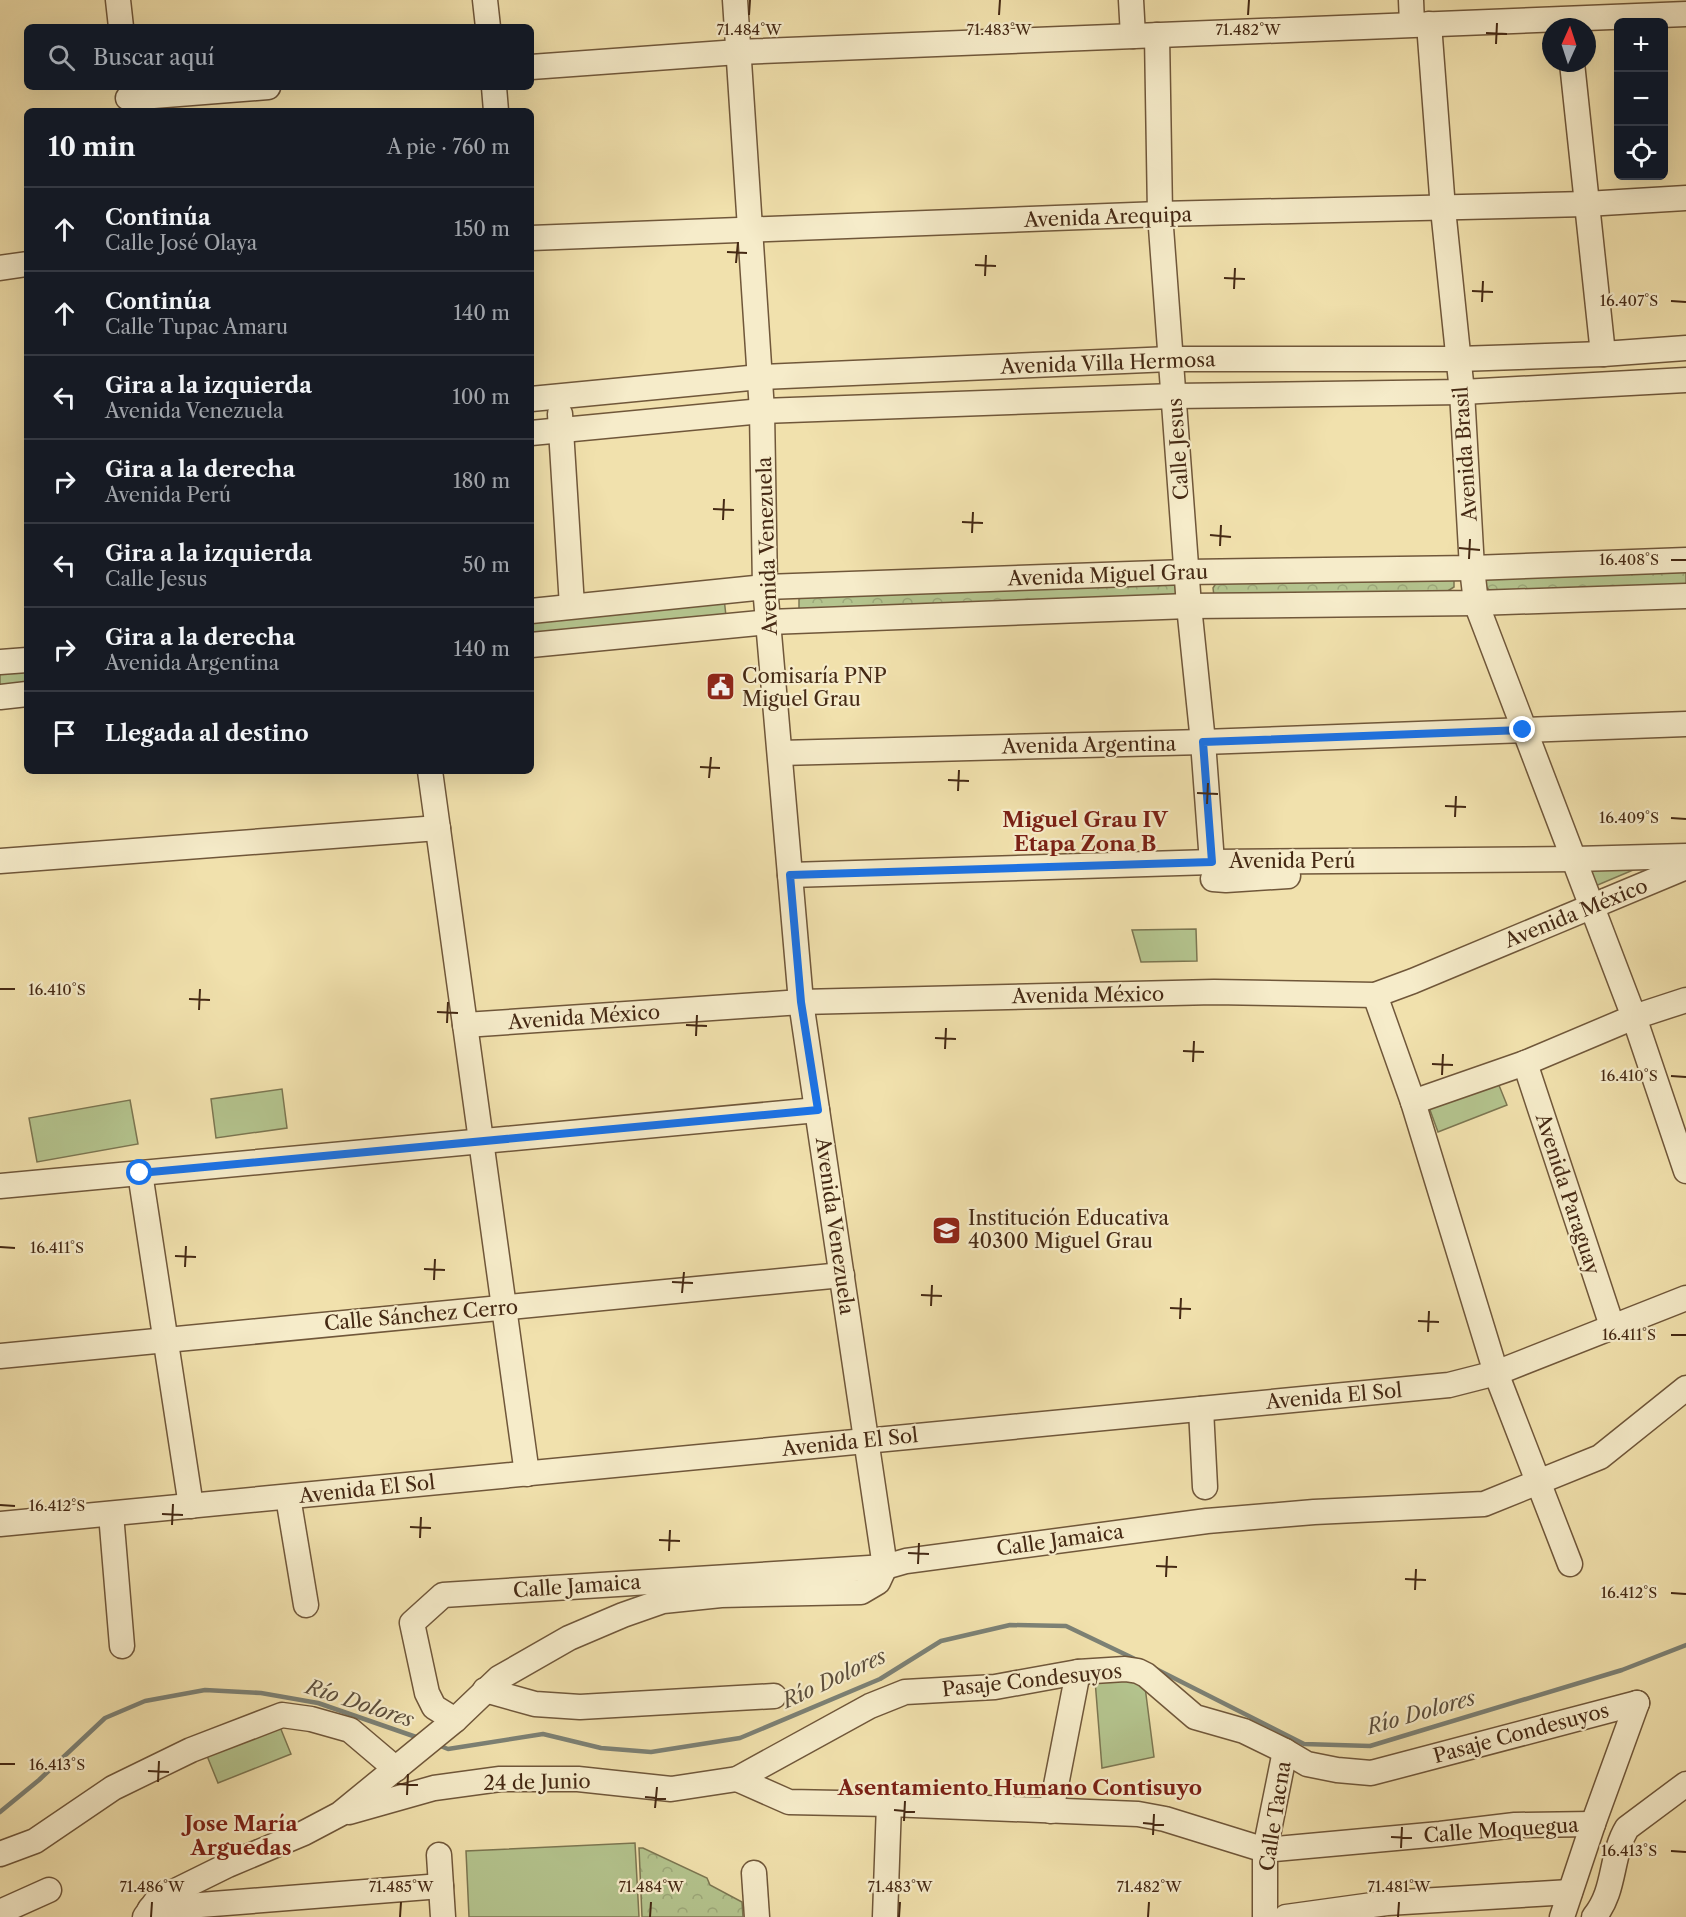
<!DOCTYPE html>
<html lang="es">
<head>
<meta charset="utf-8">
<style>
  body { margin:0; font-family:"Libre Caslon Text",serif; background:#242831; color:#f1f3f6 }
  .controls { position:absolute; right:18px; top:18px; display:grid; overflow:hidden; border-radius:9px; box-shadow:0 6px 24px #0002 }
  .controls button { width:54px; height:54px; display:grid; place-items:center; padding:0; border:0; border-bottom:2px solid #363941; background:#171b24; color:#f1f3f6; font:30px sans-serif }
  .compass { position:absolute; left:1542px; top:18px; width:54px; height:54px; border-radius:50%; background:#171b24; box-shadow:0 6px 24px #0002; rotate:3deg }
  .stop { position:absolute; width:18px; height:18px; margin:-14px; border:4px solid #1a73e8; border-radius:50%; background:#fff }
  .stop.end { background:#1a73e8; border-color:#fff; box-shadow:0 2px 6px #0008 }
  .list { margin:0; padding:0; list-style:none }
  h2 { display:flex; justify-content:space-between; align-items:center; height:78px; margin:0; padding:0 24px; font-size:26px }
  h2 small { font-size:20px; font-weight:400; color:#9ea1a6 }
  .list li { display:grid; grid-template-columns:39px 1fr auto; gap:18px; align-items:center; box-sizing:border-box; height:84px; padding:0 24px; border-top:2px solid #363941 }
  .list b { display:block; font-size:22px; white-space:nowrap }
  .list p { margin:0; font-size:20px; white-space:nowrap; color:#9ea1a6 }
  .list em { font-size:20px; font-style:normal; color:#9ea1a6 }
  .icon { flex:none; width:33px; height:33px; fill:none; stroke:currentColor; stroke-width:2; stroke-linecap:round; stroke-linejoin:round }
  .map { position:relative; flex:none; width:1686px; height:1917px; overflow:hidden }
  .search { position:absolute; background:#171b24; box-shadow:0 6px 24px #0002; left:24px; top:24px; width:510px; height:66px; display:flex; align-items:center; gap:15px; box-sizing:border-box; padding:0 21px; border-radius:9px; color:#9ea1a6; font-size:22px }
  .panel { position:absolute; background:#171b24; box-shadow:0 6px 24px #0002; left:24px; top:108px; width:510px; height:666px; border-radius:9px }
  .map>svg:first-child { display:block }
  .grass { fill:#b4c48e; stroke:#7c7651; stroke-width:1.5 }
  .park { fill:url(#park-crowns); stroke:#7c7651; stroke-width:1.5 }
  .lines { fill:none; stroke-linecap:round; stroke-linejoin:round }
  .stream { stroke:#7c8175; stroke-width:4.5 }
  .minor-casing { stroke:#70573a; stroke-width:27 }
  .minor { stroke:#f6ecca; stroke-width:24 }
  .route { stroke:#1a73e8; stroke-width:8 }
  .ticks { fill:none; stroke:#452914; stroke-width:2 }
  .labels { text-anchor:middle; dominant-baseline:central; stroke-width:4.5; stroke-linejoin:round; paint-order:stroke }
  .street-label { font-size:20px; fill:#452914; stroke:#f6ecca }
  .poi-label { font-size:20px; fill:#452914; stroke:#f6ecca; text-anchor:start }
  .neighbourhood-label { font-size:21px; font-weight:bold; fill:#7a1f14; stroke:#f6ecca }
  .water-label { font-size:21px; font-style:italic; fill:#5c4e3c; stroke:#f6ecca }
  .ticks-label { font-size:15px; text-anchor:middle; fill:#452914; stroke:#f6ecca; stroke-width:4.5; stroke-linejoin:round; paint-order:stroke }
</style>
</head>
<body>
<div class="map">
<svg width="1686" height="1917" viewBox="0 0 1686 1917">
  <defs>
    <pattern id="park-crowns" width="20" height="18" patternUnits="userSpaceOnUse" patternTransform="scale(1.5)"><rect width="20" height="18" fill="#b4c48e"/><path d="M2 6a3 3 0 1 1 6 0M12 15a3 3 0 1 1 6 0" fill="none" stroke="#9ca87a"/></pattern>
  </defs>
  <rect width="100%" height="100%" fill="#f1e1ad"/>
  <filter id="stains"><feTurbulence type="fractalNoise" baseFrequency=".00333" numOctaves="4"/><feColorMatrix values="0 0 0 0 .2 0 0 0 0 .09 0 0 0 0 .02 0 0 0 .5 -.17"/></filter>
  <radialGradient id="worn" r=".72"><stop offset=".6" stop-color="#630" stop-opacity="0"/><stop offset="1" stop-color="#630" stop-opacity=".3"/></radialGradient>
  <g class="grass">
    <path d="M 724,598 L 726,616 L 531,637 L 531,619 Z"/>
    <path d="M 27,668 L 27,687 L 0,689 L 0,671 Z"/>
    <path d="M 1583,862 L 1652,862 L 1593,887 Z"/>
    <path d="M 1196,929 L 1197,961 L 1141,962 L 1132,930 Z"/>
    <path d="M 1494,1073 L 1507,1105 L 1438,1132 L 1426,1099 Z"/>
    <path d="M 282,1089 L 287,1128 L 216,1138 L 211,1099 Z"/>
    <path d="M 130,1100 L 138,1144 L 37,1162 L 29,1118 Z"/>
    <path d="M 1144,1679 L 1154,1757 L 1102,1768 L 1095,1680 Z"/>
    <path d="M 278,1722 L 291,1754 L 218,1783 L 205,1751 Z"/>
    <path d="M 635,1843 L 639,1917 L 469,1917 L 466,1851 Z"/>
  </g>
  <g class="park">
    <path d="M 1686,567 L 1686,586 L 1494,594 L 1486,587 L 1484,579 Z"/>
    <path d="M 1454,578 L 1454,587 L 1443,594 L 1214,596 L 1213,588 L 1218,580 Z"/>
    <path d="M 1174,579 L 1180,596 L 799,609 L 799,599 L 811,592 Z"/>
    <path d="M 639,1848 L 643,1848 L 707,1878 L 710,1885 L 742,1902 L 743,1917 L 642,1917 Z"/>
  </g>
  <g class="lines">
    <g class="stream">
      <path d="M 1156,1669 L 1304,1744 L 1370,1746 L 1622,1670 L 1686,1645"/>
      <path d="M 438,1745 L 448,1749 L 543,1734 L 601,1748 L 651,1752 L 740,1738 L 880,1679 L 941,1641 L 1010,1625 L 1066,1626 L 1137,1660"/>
      <path d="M 0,1812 L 39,1780 L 105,1718 L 145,1701 L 205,1690 L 261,1693 L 318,1703 L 419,1738"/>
    </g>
    <defs>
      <g id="minor">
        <path d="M 118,0 L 121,27"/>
        <path d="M 485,0 L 488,27"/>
        <path d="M 1131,0 L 1133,36"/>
        <path d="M 1411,0 L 1412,24"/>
        <path d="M 1429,24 L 1443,209 L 1462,392 L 1472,568 L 1476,603 L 1634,1017 L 1686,1171"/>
        <path d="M 1157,35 L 1160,214 L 1189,606 L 1203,742 L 1212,862"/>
        <path d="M 1572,63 L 1603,354"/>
        <path d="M 531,67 L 738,52 L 1686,14"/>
        <path d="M 494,87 L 496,111"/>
        <path d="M 128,98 L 268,87"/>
        <path d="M 531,238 L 1160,214 L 1586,204 L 1686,198"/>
        <path d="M 0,268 L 27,264"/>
        <path d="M 531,399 L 760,377 L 1170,359 L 1458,359 L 1603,354 L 1686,348"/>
        <path d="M 560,414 L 572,606"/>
        <path d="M 531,433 L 762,411 L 1174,396 L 1462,392 L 1686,380"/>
        <path d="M 531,611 L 765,587 L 1187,572 L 1472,568 L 1686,560"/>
        <path d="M 531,645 L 769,622 L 1189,606 L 1476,603 L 1686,596"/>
        <path d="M 0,662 L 27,660"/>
        <path d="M 0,697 L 27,694"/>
        <path d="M 780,753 L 1203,742 L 1686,724"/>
        <path d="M 430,771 L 527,1474"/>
        <path d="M 0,861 L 438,828"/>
        <path d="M 790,875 L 1212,862 L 1575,859 L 1686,856"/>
        <path d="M 1213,879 L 1226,880 L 1288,876"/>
        <path d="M 1375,995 L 1413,1102 L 1496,1373 L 1570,1564"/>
        <path d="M 465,1025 L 801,1002 L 1214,992 L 1375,995 L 1413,981 L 1686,867"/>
        <path d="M 1525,1063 L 1612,1326"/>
        <path d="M 1413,1102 L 1525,1063 L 1634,1017 L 1686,1000"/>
        <path d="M 140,1173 L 191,1506"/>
        <path d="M 0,1186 L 817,1110"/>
        <path d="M 0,1356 L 842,1275"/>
        <path d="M 1201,1409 L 1205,1487"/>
        <path d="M 288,1497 L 306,1605"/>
        <path d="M 111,1514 L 122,1646"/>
        <path d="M 0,1524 L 1449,1385 L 1496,1373 L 1686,1298"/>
        <path d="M 485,1690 L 535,1704 L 580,1707 L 774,1696"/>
        <path d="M 455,1720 L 434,1707 L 427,1693 L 412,1623 L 443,1595 L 885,1567 L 906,1561 L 1207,1521 L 1314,1512 L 1484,1504 L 1600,1457 L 1686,1388"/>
        <path d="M 737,1779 L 789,1802 L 889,1804 L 1138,1814 L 1165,1819 L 1265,1850 L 1440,1834 L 1515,1825 L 1593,1824"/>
        <path d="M 1051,1811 L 1078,1672"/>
        <path d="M 349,1812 L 434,1788 L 500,1779 L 578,1779 L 671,1789 L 737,1779 L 870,1706 L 905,1692 L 995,1687 L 1078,1672 L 1125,1669 L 1138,1671 L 1146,1675 L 1195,1717 L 1244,1731 L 1285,1751 L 1307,1764 L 1337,1770 L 1371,1773 L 1637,1703"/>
        <path d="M 0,1854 L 35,1841 L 113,1788 L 191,1750 L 282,1715 L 311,1719 L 350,1730 L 396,1769"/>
        <path d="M 439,1855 L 443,1917"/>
        <path d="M 754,1873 L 757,1917"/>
        <path d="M 150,1909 L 441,1886"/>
        <path d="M 0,1912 L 49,1890"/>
        <path d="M 145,1917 L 157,1900 L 228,1865 L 304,1833 L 340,1814 L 455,1720 L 499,1678 L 569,1638 L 623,1615 L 663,1601 L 721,1595 L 861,1592 L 878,1582 L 885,1567 L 801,1002 L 765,587 L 762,411 L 735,0"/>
        <path d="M 885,1917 L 889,1804"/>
        <path d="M 1265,1917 L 1265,1850 L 1285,1751"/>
        <path d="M 1286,1917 L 1387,1903 L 1570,1892"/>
        <path d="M 1562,1917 L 1593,1824 L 1637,1703"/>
        <path d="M 1594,1917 C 1616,1891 1610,1856 1627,1828 L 1686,1784"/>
      </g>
    </defs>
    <use href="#minor" class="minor-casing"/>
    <use href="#minor" class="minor"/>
  </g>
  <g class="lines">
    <path class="route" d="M 140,1173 L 818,1110 L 801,1002 L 790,875 L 1212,862 L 1203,742 L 1523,730"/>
  </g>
  <path class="ticks" d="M 749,15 L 750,0M 999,15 L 1000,0M 1248,15 L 1249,0M 1486,33 L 1507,34M 1496,44 L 1497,23M 727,252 L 747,253M 736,263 L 738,242M 975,265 L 996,266M 985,276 L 986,255M 1224,278 L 1245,279M 1234,289 L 1235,268M 1472,291 L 1493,292M 1671,301 L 1686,302M 1482,302 L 1483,281M 713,509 L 734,510M 723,520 L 724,499M 962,522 L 983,523M 972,533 L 973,512M 1210,535 L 1231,537M 1220,546 L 1221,525M 1459,548 L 1480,550M 1469,559 L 1470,539M 1671,560 L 1686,560M 700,767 L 720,768M 709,778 L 711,757M 948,780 L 969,781M 958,791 L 959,770M 1197,793 L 1218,794M 1207,804 L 1208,783M 1445,806 L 1466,807M 1455,817 L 1456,796M 1671,818 L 1686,819M 0,989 L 15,989M 189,999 L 210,1000M 199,1010 L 200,989M 437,1012 L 458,1013M 447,1023 L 448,1002M 686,1025 L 707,1026M 696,1036 L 697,1015M 935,1038 L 956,1039M 945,1049 L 946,1028M 1183,1051 L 1204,1052M 1193,1062 L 1194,1041M 1432,1064 L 1453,1065M 1442,1075 L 1443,1054M 1671,1076 L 1686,1077M 0,1247 L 15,1248M 175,1256 L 196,1257M 185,1267 L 186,1246M 424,1269 L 445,1270M 434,1280 L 435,1259M 672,1282 L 693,1283M 682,1293 L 684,1272M 921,1295 L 942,1296M 931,1306 L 932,1285M 1170,1308 L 1191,1309M 1180,1319 L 1181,1298M 1418,1321 L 1439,1322M 1428,1332 L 1429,1311M 1671,1335 L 1686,1335M 0,1505 L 15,1506M 162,1514 L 183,1515M 172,1525 L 173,1504M 410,1527 L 431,1528M 420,1538 L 421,1517M 659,1540 L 680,1541M 669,1551 L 670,1530M 908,1553 L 929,1554M 918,1564 L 919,1543M 1156,1566 L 1177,1567M 1166,1577 L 1167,1556M 1405,1579 L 1426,1580M 1415,1590 L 1416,1569M 1671,1593 L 1686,1594M 0,1764 L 15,1764M 148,1771 L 169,1772M 158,1782 L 159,1761M 397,1784 L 418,1785M 407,1795 L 408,1774M 645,1797 L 666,1799M 655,1808 L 657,1787M 894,1810 L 915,1812M 904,1821 L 905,1801M 1143,1823 L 1164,1825M 1153,1835 L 1154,1814M 1391,1837 L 1412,1838M 1401,1848 L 1402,1827M 1671,1851 L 1686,1852M 151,1917 L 152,1902M 400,1917 L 401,1902M 650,1917 L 651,1902M 899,1917 L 900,1902M 1148,1917 L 1149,1902M 1398,1917 L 1399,1902"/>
  <defs>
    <symbol id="civic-square" viewBox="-11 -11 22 22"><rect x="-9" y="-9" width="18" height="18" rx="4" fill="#8f2418" stroke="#f6ecca"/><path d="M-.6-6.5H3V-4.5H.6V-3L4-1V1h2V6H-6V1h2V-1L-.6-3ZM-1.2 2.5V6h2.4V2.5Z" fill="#fff"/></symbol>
    <symbol id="school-square" viewBox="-11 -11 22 22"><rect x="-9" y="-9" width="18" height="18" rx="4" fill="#8f2418" stroke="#f6ecca"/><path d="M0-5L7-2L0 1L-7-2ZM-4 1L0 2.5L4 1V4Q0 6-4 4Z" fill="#fff"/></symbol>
  </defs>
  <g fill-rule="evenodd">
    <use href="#civic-square" x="704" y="670" width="33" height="33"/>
    <use href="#school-square" x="930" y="1214" width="33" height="33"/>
  </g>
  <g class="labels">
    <g class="street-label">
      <text transform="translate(1108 217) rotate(-2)">Avenida Arequipa</text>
      <text transform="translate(1108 363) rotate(-2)">Avenida Villa Hermosa</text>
      <text transform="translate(1178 449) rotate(-94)">Calle Jesus</text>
      <text transform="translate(1465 454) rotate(-94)">Avenida Brasil</text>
      <text transform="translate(767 546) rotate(-92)">Avenida Venezuela</text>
      <text transform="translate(1108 575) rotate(-2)">Avenida Miguel Grau</text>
      <text transform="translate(1089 745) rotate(-1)">Avenida Argentina</text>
      <text x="1292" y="861">Avenida Perú</text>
      <text transform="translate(1576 913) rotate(-22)">Avenida México</text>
      <text transform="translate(1088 995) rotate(-1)">Avenida México</text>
      <text transform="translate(584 1017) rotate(-4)">Avenida México</text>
      <text transform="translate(1568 1194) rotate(72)">Avenida Paraguay</text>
      <text transform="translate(835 1226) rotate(82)">Avenida Venezuela</text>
      <text transform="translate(421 1315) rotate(-5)">Calle Sánchez Cerro</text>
      <text transform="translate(1334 1396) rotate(-5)">Avenida El Sol</text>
      <text transform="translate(850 1442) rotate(-6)">Avenida El Sol</text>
      <text transform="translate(367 1489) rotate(-6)">Avenida El Sol</text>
      <text transform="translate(1060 1540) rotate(-8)">Calle Jamaica</text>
      <text transform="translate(577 1586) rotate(-4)">Calle Jamaica</text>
      <text transform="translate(1032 1680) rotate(-6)">Pasaje Condesuyos</text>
      <text transform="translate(1521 1733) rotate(-15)">Pasaje Condesuyos</text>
      <text transform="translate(537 1782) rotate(-1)">24 de Junio</text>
      <text transform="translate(1275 1816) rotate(-81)">Calle Tacna</text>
      <text transform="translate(1501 1830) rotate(-4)">Calle Moquegua</text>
    </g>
    <g class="poi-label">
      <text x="742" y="676">Comisaría PNP<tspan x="742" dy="23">Miguel Grau</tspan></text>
      <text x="968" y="1218">Institución Educativa<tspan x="968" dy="23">40300 Miguel Grau</tspan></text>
    </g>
    <g class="neighbourhood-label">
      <text x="1085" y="819">Miguel Grau IV<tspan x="1085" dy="24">Etapa Zona B</tspan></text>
      <text x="1020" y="1787">Asentamiento Humano Contisuyo</text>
      <text x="241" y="1823">Jose María<tspan x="241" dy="24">Arguedas</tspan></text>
    </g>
    <g class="water-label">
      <text transform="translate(834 1678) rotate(-25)">Río Dolores</text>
      <text transform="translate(360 1703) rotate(18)">Río Dolores</text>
      <text transform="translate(1421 1712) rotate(-16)">Río Dolores</text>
    </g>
  </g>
  <g class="ticks-label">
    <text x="749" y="35">71.484°W</text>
    <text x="999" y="35">71.483°W</text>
    <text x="1248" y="35">71.482°W</text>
    <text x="1629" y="306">16.407°S</text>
    <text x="1629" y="565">16.408°S</text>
    <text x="1629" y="823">16.409°S</text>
    <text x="57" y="995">16.410°S</text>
    <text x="1629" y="1081">16.410°S</text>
    <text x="57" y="1253">16.411°S</text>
    <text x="1629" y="1340">16.411°S</text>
    <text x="57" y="1511">16.412°S</text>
    <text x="1629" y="1598">16.412°S</text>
    <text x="57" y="1770">16.413°S</text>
    <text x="1629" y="1856">16.413°S</text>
    <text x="152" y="1892">71.486°W</text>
    <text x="401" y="1892">71.485°W</text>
    <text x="651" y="1892">71.484°W</text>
    <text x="900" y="1892">71.483°W</text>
    <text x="1149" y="1892">71.482°W</text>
    <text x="1399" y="1892">71.481°W</text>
  </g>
  <rect width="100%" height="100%" filter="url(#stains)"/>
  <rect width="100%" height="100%" fill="url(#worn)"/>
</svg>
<div class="controls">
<button>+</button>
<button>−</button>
<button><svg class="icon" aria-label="locate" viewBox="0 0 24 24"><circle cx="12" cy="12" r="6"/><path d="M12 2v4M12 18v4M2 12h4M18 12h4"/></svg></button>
</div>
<svg class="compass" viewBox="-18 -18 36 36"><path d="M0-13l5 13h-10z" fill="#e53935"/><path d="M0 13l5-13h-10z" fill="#9ea1a6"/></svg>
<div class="stop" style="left:140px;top:1173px"></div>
<div class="stop end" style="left:1523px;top:730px"></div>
<div class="search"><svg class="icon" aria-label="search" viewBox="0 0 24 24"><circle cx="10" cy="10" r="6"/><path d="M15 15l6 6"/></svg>Buscar aquí</div>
<section class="panel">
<h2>10 min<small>A pie · 760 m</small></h2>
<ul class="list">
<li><svg class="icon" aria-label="ahead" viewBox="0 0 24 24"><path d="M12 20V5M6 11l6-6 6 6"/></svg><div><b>Continúa</b><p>Calle José Olaya</p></div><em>150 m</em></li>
<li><svg class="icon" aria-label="ahead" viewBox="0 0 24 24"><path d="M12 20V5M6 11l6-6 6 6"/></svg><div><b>Continúa</b><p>Calle Tupac Amaru</p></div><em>140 m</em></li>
<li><svg class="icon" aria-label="left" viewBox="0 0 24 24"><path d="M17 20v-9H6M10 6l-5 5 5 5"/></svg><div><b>Gira a la izquierda</b><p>Avenida Venezuela</p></div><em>100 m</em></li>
<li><svg class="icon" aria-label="right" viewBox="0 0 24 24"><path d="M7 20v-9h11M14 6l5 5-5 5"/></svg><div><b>Gira a la derecha</b><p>Avenida Perú</p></div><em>180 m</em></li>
<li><svg class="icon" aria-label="left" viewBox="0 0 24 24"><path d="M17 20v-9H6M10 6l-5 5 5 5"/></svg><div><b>Gira a la izquierda</b><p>Calle Jesus</p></div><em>50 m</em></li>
<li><svg class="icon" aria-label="right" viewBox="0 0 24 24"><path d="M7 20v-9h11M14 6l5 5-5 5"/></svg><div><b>Gira a la derecha</b><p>Avenida Argentina</p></div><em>140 m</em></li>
<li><svg class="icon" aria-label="arrive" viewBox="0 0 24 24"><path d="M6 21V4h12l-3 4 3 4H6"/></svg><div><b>Llegada al destino</b></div></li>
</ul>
</section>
</div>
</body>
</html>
